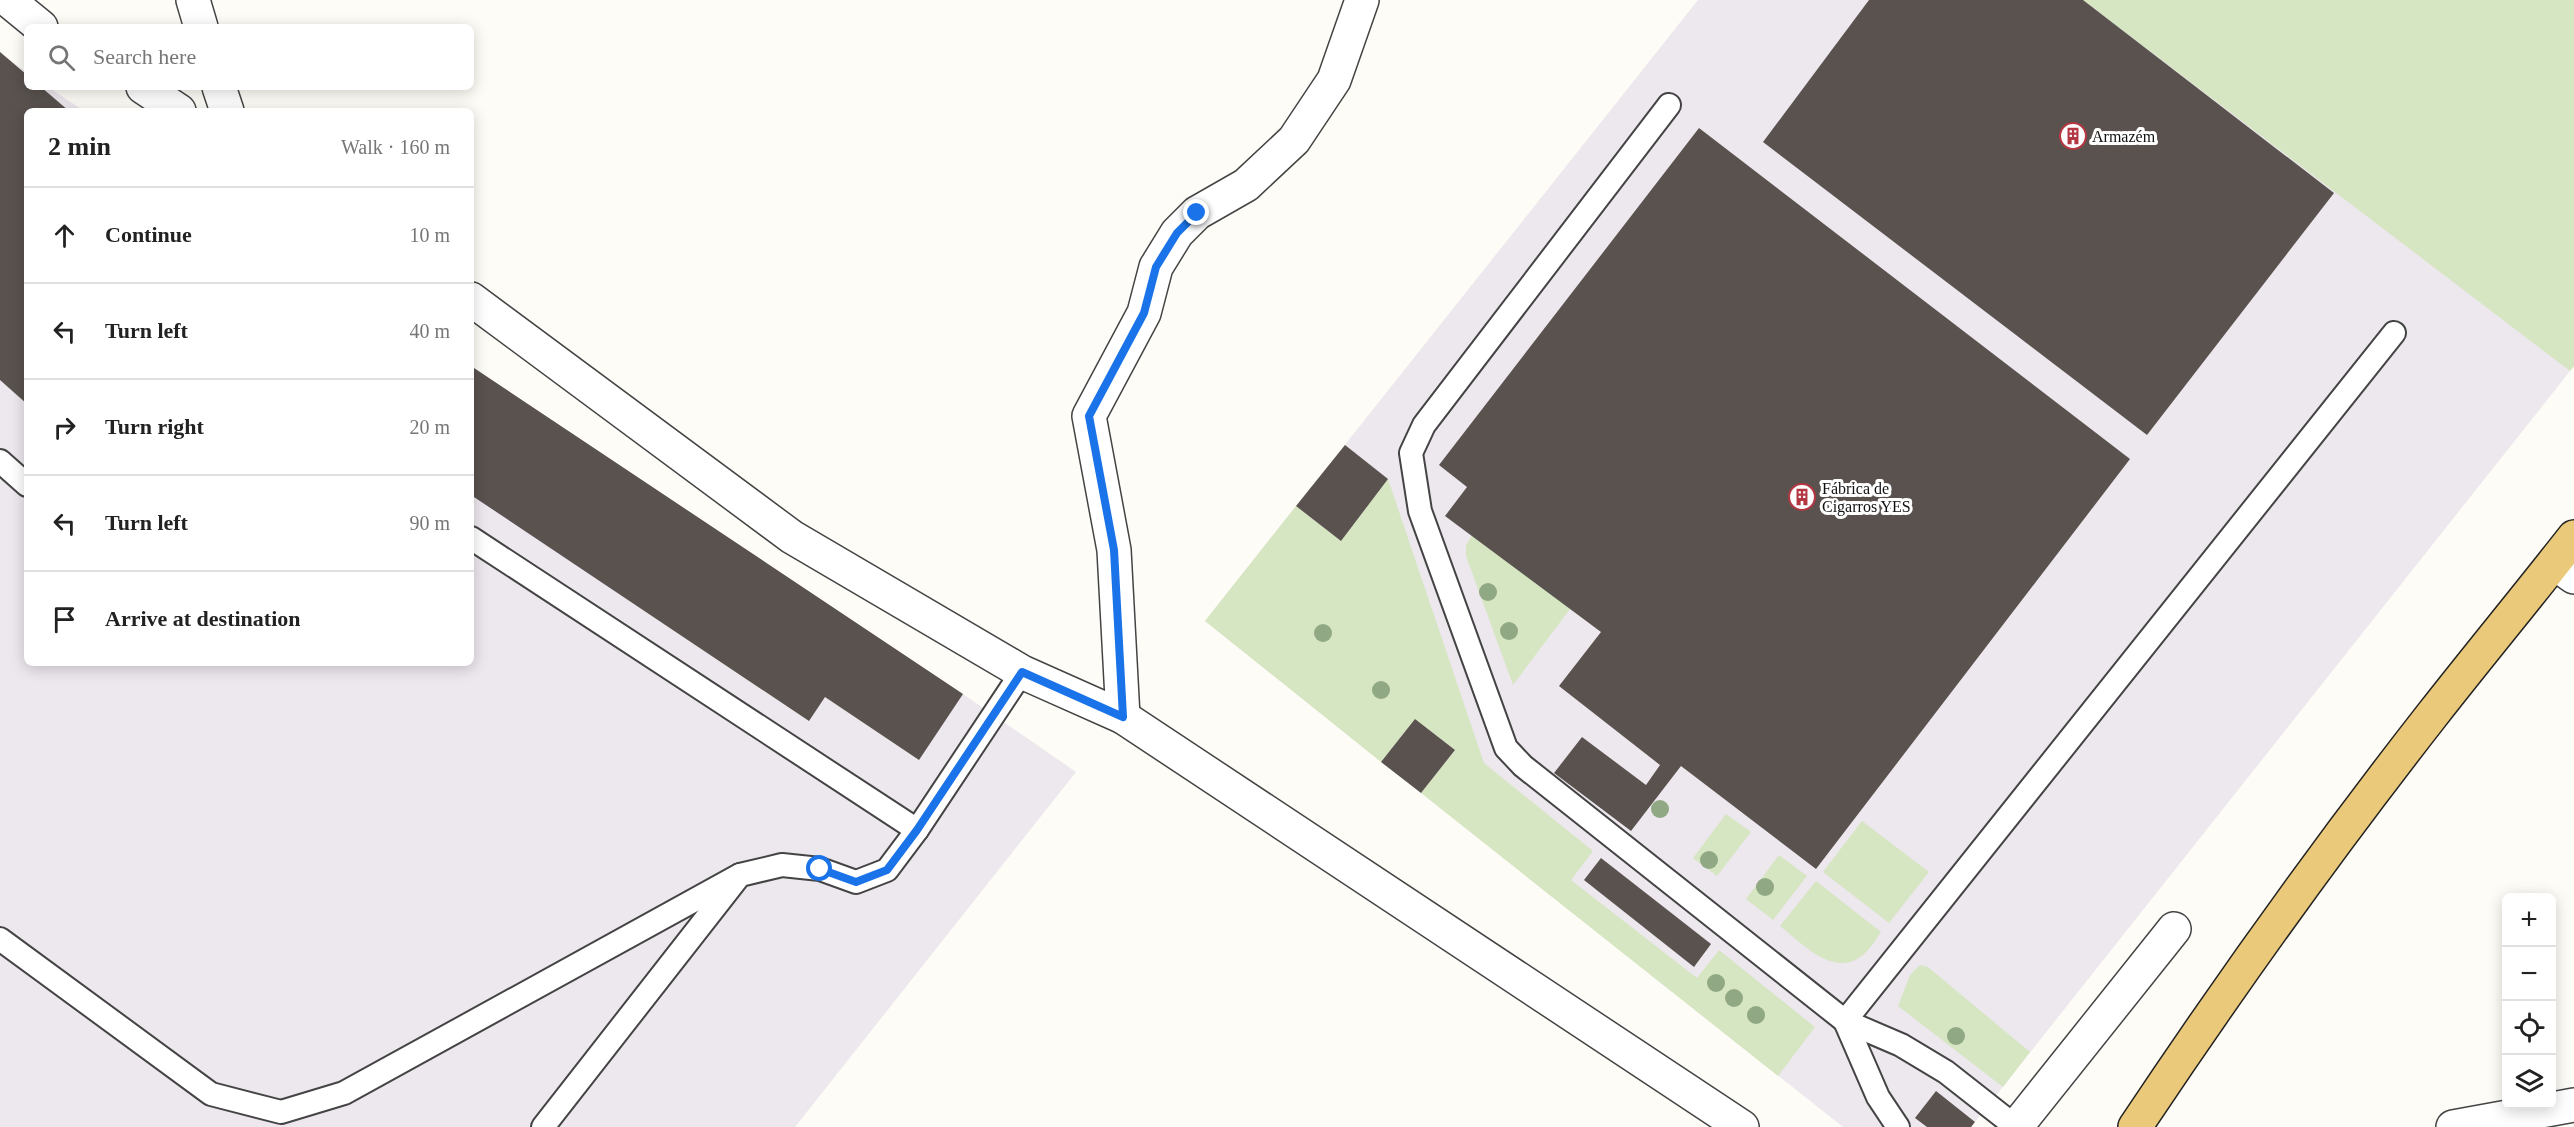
<!DOCTYPE html>
<html lang="en">
<head>
<meta charset="utf-8">
<style>
  body { margin:0; font-family:"Times New Roman",serif; background:#f2f2f2; color:#222 }
  .controls { position:absolute; right:18px; bottom:18px; display:grid; overflow:hidden; border-radius:9px; box-shadow:0 3px 15px #0003 }
  .controls button { width:54px; height:54px; display:grid; place-items:center; padding:0; border:0; border-bottom:2px solid #e0e0e0; background:#fff; color:#222; font:30px sans-serif }
  .stop { position:absolute; width:18px; height:18px; margin:-14px; border:4px solid #1a73e8; border-radius:50%; background:#fff }
  .stop.end { background:#1a73e8; border-color:#fff; box-shadow:0 2px 6px #0008 }
  .list { margin:0; padding:0; list-style:none }
  h2 { display:flex; justify-content:space-between; align-items:center; height:78px; margin:0; padding:0 24px; font-size:26px }
  h2 small { font-size:20px; font-weight:400; color:#767676 }
  .list li { display:grid; grid-template-columns:39px 1fr auto; gap:18px; align-items:center; box-sizing:border-box; height:96px; padding:0 24px; border-top:2px solid #e0e0e0 }
  .list b { display:block; font-size:22px; white-space:nowrap }
  .list em { font-size:20px; font-style:normal; color:#767676 }
  .icon { flex:none; width:33px; height:33px; fill:none; stroke:currentColor; stroke-width:2; stroke-linecap:round; stroke-linejoin:round }
  .map { position:relative; flex:none; width:2574px; height:1127px; overflow:hidden }
  .search { position:absolute; background:#fff; box-shadow:0 3px 15px #0003; left:24px; top:24px; width:450px; height:66px; display:flex; align-items:center; gap:15px; box-sizing:border-box; padding:0 21px; border-radius:9px; color:#767676; font-size:22px }
  .panel { position:absolute; background:#fff; box-shadow:0 3px 15px #0003; left:24px; top:108px; width:450px; height:558px; border-radius:9px }
  .map>svg:first-child { display:block }
  .industrial { fill:#ede7ee }
  .green { fill:#d7e6c2 }
  .building { fill:#59524e }
  .lines { fill:none; stroke-linecap:round; stroke-linejoin:round }
  .service-casing { stroke:#444; stroke-width:26 }
  .minor-casing { stroke:#444; stroke-width:36 }
  .primary-casing { stroke:#222; stroke-width:36 }
  .service { stroke:#fff; stroke-width:22 }
  .minor { stroke:#fff; stroke-width:33 }
  .primary { stroke:#eac97a; stroke-width:33 }
  .tree { fill:#91a884 }
  .route { stroke:#1a73e8; stroke-width:8 }
  .labels { text-anchor:middle; dominant-baseline:central; stroke-width:6; stroke-linejoin:round; paint-order:stroke }
  .poi-label { font-size:16px; fill:#111; stroke:#fff; text-anchor:start }
</style>
</head>
<body>
<div class="map">
<svg width="2574" height="1127" viewBox="0 0 2574 1127">
  <rect width="100%" height="100%" fill="#fefcf6"/>
  <g class="industrial">
    <path d="M 1698,0 L 2574,0 L 2574,366 L 1971,1127 L 1843,1127 L 1205,621 Z"/>
    <path d="M 0,52 L 27,73 L 27,87 L 48,87 L 84,111 L 27,111 L 27,663 L 471,663 L 471,366 L 963,694 L 1076,772 L 795,1127 L 0,1127 Z"/>
  </g>
  <g class="green">
    <path d="M 2083,0 L 2574,0 L 2574,366 L 2570,371 Z"/>
    <path d="M 1388,479 L 1484,763 L 1593,851 L 1571,880 L 1697,978 L 1719,950 L 1815,1027 L 1778,1076 L 1421,793 L 1455,750 L 1415,719 L 1381,762 L 1205,621 L 1296,506 L 1341,541 Z"/>
    <path d="M 1473,534 L 1570,609 L 1513,685 L 1466,556 L 1466,545 Z"/>
    <path d="M 1726,814 L 1751,832 L 1717,876 L 1693,858 Z"/>
    <path d="M 1862,821 L 1929,872 L 1889,923 L 1823,872 Z"/>
    <path d="M 1779,855 L 1807,876 L 1773,920 L 1746,899 Z"/>
    <path d="M 1816,881 L 1881,932 C 1876,939 1871,948 1864,954 C 1835,980 1803,944 1780,926 Z"/>
    <path d="M 1920,965 L 1928,967 L 2030,1052 L 2003,1087 L 1898,1006 L 1910,975 Z"/>
  </g>
  <g class="building">
    <path d="M 1869,0 L 2083,0 L 2334,193 L 2147,435 L 1763,142 Z"/>
    <path d="M 0,52 L 27,75 L 27,87 L 41,87 L 69,111 L 27,111 L 27,404 L 0,380 Z"/>
    <path d="M 1699,128 L 2130,459 L 1816,869 L 1681,766 L 1631,831 L 1554,773 L 1582,737 L 1646,785 L 1660,765 L 1559,686 L 1601,632 L 1445,516 L 1467,487 L 1439,465 Z"/>
    <path d="M 471,366 L 963,694 L 919,760 L 825,697 L 809,721 L 471,495 Z"/>
    <path d="M 1345,445 L 1388,479 L 1341,541 L 1296,506 Z"/>
    <path d="M 1415,719 L 1455,750 L 1421,793 L 1381,762 Z"/>
    <path d="M 1601,858 L 1711,944 L 1694,967 L 1584,880 Z"/>
    <path d="M 1936,1091 L 1975,1122 L 1971,1127 L 1927,1127 L 1915,1118 Z"/>
  </g>
  <g class="lines">
    <defs>
      <g id="service">
        <path d="M 1669,105 L 1424,425 L 1411,453 L 1420,511 L 1506,748 L 1523,766 L 1845,1021 L 1901,1045 L 1946,1072 L 2016,1127"/>
        <path d="M 0,461 L 27,485"/>
        <path d="M 471,538 L 917,830"/>
        <path d="M 0,939 L 211,1094 L 281,1112 L 344,1093 L 740,875"/>
        <path d="M 1845,1021 L 2394,333"/>
        <path d="M 1845,1021 L 1878,1097 L 1898,1127"/>
        <path d="M 543,1127 L 740,875 L 782,865 L 820,869 L 856,882 L 887,870 L 917,830 L 1022,672"/>
      </g>
      <g id="minor">
        <path d="M 8,0 L 41,27"/>
        <path d="M 193,0 L 201,27"/>
        <path d="M 143,87 L 179,111"/>
        <path d="M 219,87 L 227,111"/>
        <path d="M 471,299 L 792,537 L 1022,672 L 1123,717 L 1742,1127"/>
        <path d="M 2554,563 L 2574,577"/>
        <path d="M 1123,717 L 1114,550 L 1089,416 L 1144,313 L 1156,267 L 1177,233 L 1197,213 L 1246,185 L 1294,140 L 1334,80 L 1362,0"/>
        <path d="M 2016,1127 L 2174,929"/>
        <path d="M 2453,1127 L 2574,1105"/>
      </g>
      <path id="primary" d="M 2135,1127 C 2229,986 2328,848 2432,715 C 2479,655 2527,597 2574,537"/>
    </defs>
    <use href="#service" class="service-casing"/>
    <use href="#minor" class="minor-casing"/>
    <use href="#primary" class="primary-casing"/>
    <use href="#service" class="service"/>
    <use href="#minor" class="minor"/>
    <use href="#primary" class="primary"/>
  </g>
  <g class="tree">
    <circle cx="1488" cy="592" r="9"/>
    <circle cx="1509" cy="631" r="9"/>
    <circle cx="1323" cy="633" r="9"/>
    <circle cx="1381" cy="690" r="9"/>
    <circle cx="1660" cy="809" r="9"/>
    <circle cx="1709" cy="860" r="9"/>
    <circle cx="1765" cy="887" r="9"/>
    <circle cx="1716" cy="983" r="9"/>
    <circle cx="1734" cy="998" r="9"/>
    <circle cx="1756" cy="1015" r="9"/>
    <circle cx="1956" cy="1036" r="9"/>
  </g>
  <g class="lines">
    <path class="route" d="M 820,869 L 856,882 L 887,870 L 917,830 L 1022,672 L 1123,717 L 1114,550 L 1089,416 L 1144,313 L 1156,267 L 1177,233 L 1197,213"/>
  </g>
  <defs>
    <symbol id="building-ring" viewBox="-11 -11 22 22"><circle r="9.5" fill="#fff" stroke="#b33743" stroke-width="1.5"/><path d="M-4-6H4V6H1V3H-1V6H-4ZM-2.5-4.3h1.7v1.8h-1.7ZM.8-4.3h1.7v1.8H.8ZM-2.5-1h1.7V.8h-1.7ZM.8-1h1.7V.8H.8Z" fill="#b33743"/></symbol>
  </defs>
  <g fill-rule="evenodd">
    <use href="#building-ring" x="2058" y="121" width="30" height="30"/>
    <use href="#building-ring" x="1787" y="482" width="30" height="30"/>
  </g>
  <g class="labels">
    <g class="poi-label">
      <text x="2092" y="136">Armazém</text>
      <text x="1822" y="488">Fábrica de<tspan x="1822" dy="18">Cigarros YES</tspan></text>
    </g>
  </g>
</svg>
<div class="controls">
<button>+</button>
<button>−</button>
<button><svg class="icon" aria-label="locate" viewBox="0 0 24 24"><circle cx="12" cy="12" r="6"/><path d="M12 2v4M12 18v4M2 12h4M18 12h4"/></svg></button>
<button><svg class="icon" aria-label="layers" viewBox="0 0 24 24"><path d="M12 4l9 5-9 5-9-5zM3 14l9 5 9-5"/></svg></button>
</div>
<div class="stop" style="left:820px;top:869px"></div>
<div class="stop end" style="left:1197px;top:213px"></div>
<div class="search"><svg class="icon" aria-label="search" viewBox="0 0 24 24"><circle cx="10" cy="10" r="6"/><path d="M15 15l6 6"/></svg>Search here</div>
<section class="panel">
<h2>2 min<small>Walk · 160 m</small></h2>
<ul class="list">
<li><svg class="icon" aria-label="ahead" viewBox="0 0 24 24"><path d="M12 20V5M6 11l6-6 6 6"/></svg><div><b>Continue</b></div><em>10 m</em></li>
<li><svg class="icon" aria-label="left" viewBox="0 0 24 24"><path d="M17 20v-9H6M10 6l-5 5 5 5"/></svg><div><b>Turn left</b></div><em>40 m</em></li>
<li><svg class="icon" aria-label="right" viewBox="0 0 24 24"><path d="M7 20v-9h11M14 6l5 5-5 5"/></svg><div><b>Turn right</b></div><em>20 m</em></li>
<li><svg class="icon" aria-label="left" viewBox="0 0 24 24"><path d="M17 20v-9H6M10 6l-5 5 5 5"/></svg><div><b>Turn left</b></div><em>90 m</em></li>
<li><svg class="icon" aria-label="arrive" viewBox="0 0 24 24"><path d="M6 21V4h12l-3 4 3 4H6"/></svg><div><b>Arrive at destination</b></div></li>
</ul>
</section>
</div>
</body>
</html>
